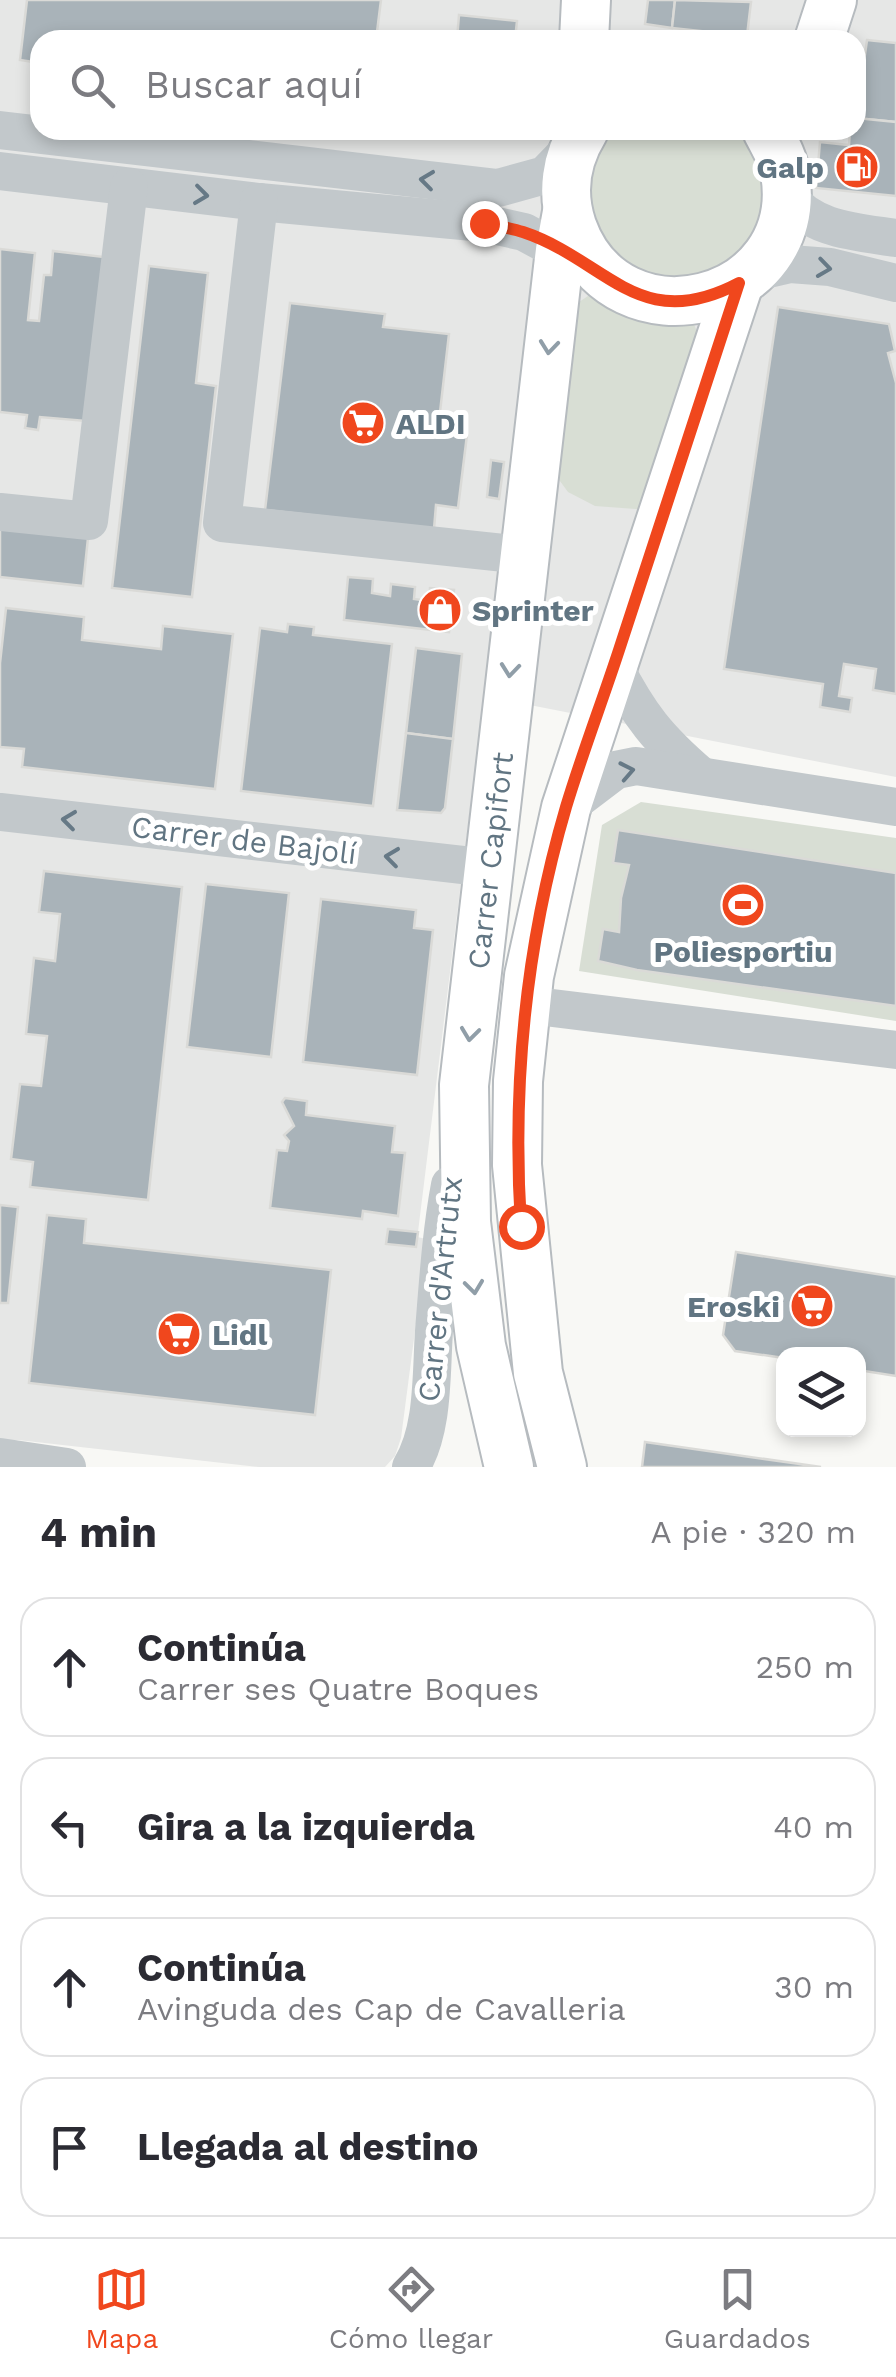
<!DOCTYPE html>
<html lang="es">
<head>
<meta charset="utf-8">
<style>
  body { margin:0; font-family:"Work Sans",sans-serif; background:#f2f2f3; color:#2b2b33 }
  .controls { position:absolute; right:30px; bottom:30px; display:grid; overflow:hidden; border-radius:20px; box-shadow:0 5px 15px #0003 }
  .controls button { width:90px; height:90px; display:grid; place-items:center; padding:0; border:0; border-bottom:2px solid #e1e1e2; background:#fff; color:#2b2b33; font:50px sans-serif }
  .stop { position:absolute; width:30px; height:30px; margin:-22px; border:8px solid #f0471d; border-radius:50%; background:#fff }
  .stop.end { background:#f0471d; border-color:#fff; box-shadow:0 2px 10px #0008 }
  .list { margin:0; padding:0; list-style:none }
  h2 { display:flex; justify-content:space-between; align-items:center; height:130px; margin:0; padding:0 40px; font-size:42px }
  h2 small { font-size:32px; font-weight:400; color:#7c7c81 }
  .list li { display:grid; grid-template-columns:65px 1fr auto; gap:30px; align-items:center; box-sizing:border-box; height:140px; margin:0 20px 20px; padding:0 20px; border:2px solid #e1e1e2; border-radius:30px }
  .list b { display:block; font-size:38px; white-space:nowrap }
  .list p { margin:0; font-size:32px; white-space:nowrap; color:#7c7c81 }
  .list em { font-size:32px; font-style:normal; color:#7c7c81 }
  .icon { flex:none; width:55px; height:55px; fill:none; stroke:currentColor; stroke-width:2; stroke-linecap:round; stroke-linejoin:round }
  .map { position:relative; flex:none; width:896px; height:1467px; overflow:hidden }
  .search { position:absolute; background:#fff; box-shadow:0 5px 15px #0003; left:30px; right:30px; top:30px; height:110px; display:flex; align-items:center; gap:25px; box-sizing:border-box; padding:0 35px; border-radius:30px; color:#7c7c81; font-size:38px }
  .sheet { height:770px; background:#fff }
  nav { display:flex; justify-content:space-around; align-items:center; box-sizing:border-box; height:140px; border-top:2px solid #e1e1e2; background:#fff; font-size:28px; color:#7c7c81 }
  nav a { display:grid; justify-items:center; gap:5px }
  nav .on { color:#f0471d }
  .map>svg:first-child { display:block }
  .built { fill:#e6e7e6; fill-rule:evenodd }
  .green { fill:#d8ded4 }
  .building { fill:#a9b3b9; stroke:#dadad7; stroke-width:2.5 }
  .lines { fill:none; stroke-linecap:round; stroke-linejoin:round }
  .major-casing { stroke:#b6bbbf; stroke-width:52 }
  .minor { stroke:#c2c8cb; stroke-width:38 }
  .major { stroke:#fff; stroke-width:48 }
  .oneway { stroke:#667986 }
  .oneway2 { stroke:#909ea8 }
  .route { stroke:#f0471d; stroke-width:12 }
  .labels { text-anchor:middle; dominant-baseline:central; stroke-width:10; stroke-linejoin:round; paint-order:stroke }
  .poi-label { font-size:30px; font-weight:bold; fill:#617582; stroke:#fff; text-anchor:start }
  .street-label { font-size:30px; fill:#617582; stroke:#fff }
</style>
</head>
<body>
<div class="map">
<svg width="896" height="1467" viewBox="0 0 896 1467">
  <rect width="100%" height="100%" fill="#f8f8f5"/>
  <path class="built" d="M 0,0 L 896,0 L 896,777 L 484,696 L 418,1232 L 387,1229 L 386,1244 L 416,1247 L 417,1237 L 427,1239 L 401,1438 L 395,1456 L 385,1467 L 259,1467 L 18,1440 L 0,1444 ZM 40,40 L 856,40 L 856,130 L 40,130 Z"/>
  <g class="green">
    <path d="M 608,130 L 739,130 L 760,161 L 766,193 L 761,224 L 745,252 L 691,284 L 629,274 L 588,226 L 587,163 Z"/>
    <path d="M 588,296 C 632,321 643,327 693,322 L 704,348 L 649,510 L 595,506 L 568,492 L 549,466 L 573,306 Z"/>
    <path d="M 641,802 L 896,838 L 896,1021 L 579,971 L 602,825 Z"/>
  </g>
  <g class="building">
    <path d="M 27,0 L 381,0 L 376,40 L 40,40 L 40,63 L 20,60 Z"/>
    <path d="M 648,0 L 675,0 L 672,28 L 645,24 Z"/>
    <path d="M 675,0 L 751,2 L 747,36 L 672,28 Z"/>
    <path d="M 459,15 L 517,21 L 515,40 L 457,40 Z"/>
    <path d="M 867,40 L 896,43 L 896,122 L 856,118 Z"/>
    <path d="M 856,118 L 896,122 L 896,196 L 816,188 L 820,142 L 849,145 L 850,130 L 856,130 Z"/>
    <path d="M 0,249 L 35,253 L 28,320 L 39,321 L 44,275 L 51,275 L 53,251 L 104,257 L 86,421 L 40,417 L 38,430 L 25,428 L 27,415 L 0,412 Z"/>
    <path d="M 149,266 L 208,273 L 196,383 L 216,386 L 192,597 L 112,588 Z"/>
    <path d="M 290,303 L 385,314 L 383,327 L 449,334 L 440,412 L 452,413 L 450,432 L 467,435 L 458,508 L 436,505 L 434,529 L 265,510 Z"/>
    <path d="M 778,307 L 889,324 L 895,351 L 888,353 L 896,383 L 896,694 L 873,690 L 876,669 L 844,664 L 839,696 L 852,698 L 850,712 L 820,707 L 823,684 L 724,669 Z"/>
    <path d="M 491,460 L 504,462 L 499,499 L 487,497 Z"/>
    <path d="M 0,529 L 88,538 L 83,586 L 0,577 Z"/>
    <path d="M 348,577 L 373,579 L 372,593 L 390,596 L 391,584 L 415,587 L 414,599 L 429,601 L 430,588 L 454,590 L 449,632 L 344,620 Z"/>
    <path d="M 6,608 L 84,617 L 82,640 L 161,649 L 163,626 L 233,634 L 215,789 L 22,767 L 24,749 L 0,747 L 0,663 Z"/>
    <path d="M 288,624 L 314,627 L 313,635 L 392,644 L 373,806 L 241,791 L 260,628 L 287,632 Z"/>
    <path d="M 416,648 L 462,654 L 453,739 L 406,733 Z"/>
    <path d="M 406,733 L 453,739 L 445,808 L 441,813 L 397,810 Z"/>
    <path d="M 618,830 L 896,873 L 896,1006 L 637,970 L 598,961 L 603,929 L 619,932 L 621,898 L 629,865 L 613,863 Z"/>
    <path d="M 44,871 L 182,887 L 148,1200 L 30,1187 L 33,1162 L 11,1159 L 20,1084 L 41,1086 L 47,1036 L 26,1034 L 34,958 L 55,961 L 60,914 L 39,912 Z"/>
    <path d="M 206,884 L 289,893 L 271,1057 L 187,1047 Z"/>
    <path d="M 321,899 L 416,910 L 414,928 L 433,930 L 417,1075 L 303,1062 Z"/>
    <path d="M 285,1098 L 307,1101 L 306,1115 L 395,1126 L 392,1152 L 405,1153 L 398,1216 L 363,1211 L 362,1219 L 270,1208 L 277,1150 L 287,1151 L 289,1141 L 284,1135 L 294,1126 L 282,1102 Z"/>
    <path d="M 0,1205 L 18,1207 L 8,1303 L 0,1303 Z"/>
    <path d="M 47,1215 L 86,1219 L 84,1243 L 331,1270 L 315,1415 L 29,1383 Z"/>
    <path d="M 388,1229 L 418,1232 L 416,1247 L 386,1244 Z"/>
    <path d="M 736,1252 L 896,1277 L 896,1376 L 858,1370 L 858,1354 L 784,1354 L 784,1358 L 735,1351 L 723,1335 Z"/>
    <path d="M 645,1442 L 821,1467 L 642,1467 Z"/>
  </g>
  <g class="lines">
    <defs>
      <g id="major">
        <path d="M 584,40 L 586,0"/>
        <path d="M 819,40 L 832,0"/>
        <path d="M 584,130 C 566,159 561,193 572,226 C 617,354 807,306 785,173 C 783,157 774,144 767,130"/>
        <path id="s1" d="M 509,1467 L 481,1346 L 466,1222 L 464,1085 L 560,250 L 567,212"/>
        <path d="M 562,1467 L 538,1373 L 517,1165 L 518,1081 L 529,976 L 566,808 L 739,283"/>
      </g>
    </defs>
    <use href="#major" class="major-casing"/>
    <g class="minor">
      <path d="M 0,130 L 498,188 L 545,175 L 578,141"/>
      <path d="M 0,171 L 259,202 L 484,223 L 524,232 L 581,263"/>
      <path d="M 787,195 C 810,230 857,232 896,238"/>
      <path d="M 259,202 L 222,523 L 523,555"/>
      <path d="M 751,273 L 790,264 L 830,267 L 896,283"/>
      <path d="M 0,512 L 89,521 L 129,187"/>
      <path d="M 614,666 C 639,715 658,739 700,775"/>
      <path d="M 566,808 L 616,770 L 636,766 L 896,807"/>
      <path d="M 0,812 L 489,868"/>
      <path d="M 528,1005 L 896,1050"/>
      <path d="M 0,1457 L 67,1467"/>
      <path d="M 411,1467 C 434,1430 431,1374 434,1331 C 438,1282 441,1233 450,1185"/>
    </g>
    <use href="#major" class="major"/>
  </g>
  <defs><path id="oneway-chevron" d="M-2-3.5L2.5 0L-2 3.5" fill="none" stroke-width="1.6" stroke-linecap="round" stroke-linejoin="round" transform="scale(2.5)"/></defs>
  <g class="oneway">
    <use href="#oneway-chevron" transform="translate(427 180) rotate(-173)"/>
    <use href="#oneway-chevron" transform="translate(201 195) rotate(7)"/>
    <use href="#oneway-chevron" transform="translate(824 268) rotate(8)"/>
    <use href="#oneway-chevron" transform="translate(627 771) rotate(-11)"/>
    <use href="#oneway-chevron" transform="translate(69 820) rotate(-173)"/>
    <use href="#oneway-chevron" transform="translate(392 857) rotate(-173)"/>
  </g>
  <g class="oneway2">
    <use href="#oneway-chevron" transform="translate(549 347) rotate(96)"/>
    <use href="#oneway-chevron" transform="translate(510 670) rotate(96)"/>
    <use href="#oneway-chevron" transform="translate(470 1034) rotate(97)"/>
    <use href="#oneway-chevron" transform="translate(474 1287) rotate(83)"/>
  </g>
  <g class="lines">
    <path class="route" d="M 484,223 C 497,226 511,228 523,232 C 607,260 639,336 739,283 C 699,405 658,527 619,650 C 602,702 582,754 566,807 C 526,943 512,1085 521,1226"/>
  </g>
  <defs>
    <symbol id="fuel-disc" viewBox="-11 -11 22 22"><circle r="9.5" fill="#f0471d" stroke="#fff"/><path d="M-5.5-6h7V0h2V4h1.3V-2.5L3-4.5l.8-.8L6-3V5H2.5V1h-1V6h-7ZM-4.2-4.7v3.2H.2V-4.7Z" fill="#fff"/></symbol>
    <symbol id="supermarket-disc" viewBox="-11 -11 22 22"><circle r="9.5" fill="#f0471d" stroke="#fff"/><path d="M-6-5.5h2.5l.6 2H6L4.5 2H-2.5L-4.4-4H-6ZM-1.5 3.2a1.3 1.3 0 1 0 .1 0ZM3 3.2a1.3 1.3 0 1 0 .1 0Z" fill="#fff"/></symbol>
    <symbol id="shop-disc" viewBox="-11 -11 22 22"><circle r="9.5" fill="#f0471d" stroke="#fff"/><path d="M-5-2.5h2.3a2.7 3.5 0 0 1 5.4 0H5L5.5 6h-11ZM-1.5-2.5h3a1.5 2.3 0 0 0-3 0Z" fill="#fff"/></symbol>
    <symbol id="stadium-disc" viewBox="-11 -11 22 22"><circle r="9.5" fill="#f0471d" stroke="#fff"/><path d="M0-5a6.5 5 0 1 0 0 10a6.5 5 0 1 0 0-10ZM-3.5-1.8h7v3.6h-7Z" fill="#fff"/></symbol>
  </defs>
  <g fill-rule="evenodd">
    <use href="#fuel-disc" x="832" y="142" width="50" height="50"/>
    <use href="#supermarket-disc" x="338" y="398" width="50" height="50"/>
    <use href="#shop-disc" x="415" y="585" width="50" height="50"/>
    <use href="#stadium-disc" x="718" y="880" width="50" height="50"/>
    <use href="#supermarket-disc" x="787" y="1281" width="50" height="50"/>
    <use href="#supermarket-disc" x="154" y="1309" width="50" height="50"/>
  </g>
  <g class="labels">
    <g class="poi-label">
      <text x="824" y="167" text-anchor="end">Galp</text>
      <text x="396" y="423">ALDI</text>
      <text x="472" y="610">Sprinter</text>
      <text x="743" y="951" text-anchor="middle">Poliesportiu</text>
      <text x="780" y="1306" text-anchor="end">Eroski</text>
      <text x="212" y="1334">Lidl</text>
    </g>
    <g class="street-label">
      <text transform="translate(244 840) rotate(7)">Carrer de Bajolí</text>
      <text stroke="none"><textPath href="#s1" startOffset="612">Carrer Capifort</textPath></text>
      <text transform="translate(440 1289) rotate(-84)">Carrer d'Artrutx</text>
    </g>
  </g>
</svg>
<div class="controls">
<button><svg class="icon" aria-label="layers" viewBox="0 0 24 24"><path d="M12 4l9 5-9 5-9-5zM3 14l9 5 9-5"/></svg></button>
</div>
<div class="stop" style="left:521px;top:1226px"></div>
<div class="stop end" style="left:484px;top:223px"></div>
<div class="search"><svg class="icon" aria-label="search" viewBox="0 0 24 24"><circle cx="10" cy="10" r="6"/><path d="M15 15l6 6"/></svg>Buscar aquí</div>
</div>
<section class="sheet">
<h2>4 min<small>A pie · 320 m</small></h2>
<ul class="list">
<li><svg class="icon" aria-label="ahead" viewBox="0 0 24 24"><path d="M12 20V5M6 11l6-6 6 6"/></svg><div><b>Continúa</b><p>Carrer ses Quatre Boques</p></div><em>250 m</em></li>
<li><svg class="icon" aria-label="left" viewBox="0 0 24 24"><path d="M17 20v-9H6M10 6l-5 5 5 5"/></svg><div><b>Gira a la izquierda</b></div><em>40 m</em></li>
<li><svg class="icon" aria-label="ahead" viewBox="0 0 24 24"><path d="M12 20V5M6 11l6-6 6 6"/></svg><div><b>Continúa</b><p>Avinguda des Cap de Cavalleria</p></div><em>30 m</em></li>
<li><svg class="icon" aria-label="arrive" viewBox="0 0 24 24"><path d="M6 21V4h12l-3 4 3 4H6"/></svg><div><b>Llegada al destino</b></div></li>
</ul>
</section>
<nav>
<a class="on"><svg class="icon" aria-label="map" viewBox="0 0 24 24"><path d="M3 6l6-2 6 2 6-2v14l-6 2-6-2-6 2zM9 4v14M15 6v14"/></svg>Mapa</a>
<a><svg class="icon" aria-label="directions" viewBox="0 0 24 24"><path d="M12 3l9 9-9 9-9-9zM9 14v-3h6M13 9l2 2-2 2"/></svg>Cómo llegar</a>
<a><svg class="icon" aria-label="saved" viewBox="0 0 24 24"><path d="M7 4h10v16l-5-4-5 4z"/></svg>Guardados</a>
</nav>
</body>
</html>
